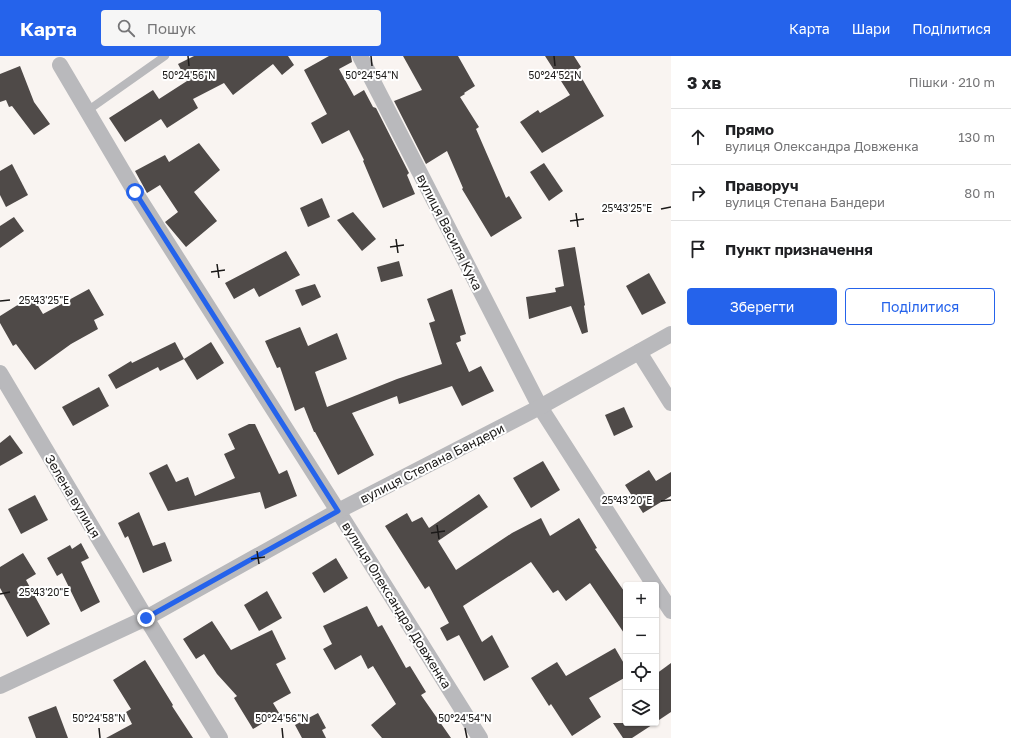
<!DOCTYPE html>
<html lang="uk">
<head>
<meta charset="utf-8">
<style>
  body { margin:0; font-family:"Golos Text",sans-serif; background:#f6f6f6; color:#202124 }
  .controls { position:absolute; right:12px; bottom:12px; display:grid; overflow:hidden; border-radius:4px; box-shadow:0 1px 3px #0004 }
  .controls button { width:36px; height:36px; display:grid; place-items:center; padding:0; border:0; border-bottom:1px solid #e0e0e0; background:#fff; color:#202124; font:20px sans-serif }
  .stop { position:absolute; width:12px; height:12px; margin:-9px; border:3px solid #2563eb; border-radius:50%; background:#fff }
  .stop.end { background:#2563eb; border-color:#fff; box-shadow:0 1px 4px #0008 }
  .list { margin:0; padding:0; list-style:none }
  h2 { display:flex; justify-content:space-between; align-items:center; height:52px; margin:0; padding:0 16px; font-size:17px }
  h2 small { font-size:13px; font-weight:400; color:#757577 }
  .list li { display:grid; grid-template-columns:26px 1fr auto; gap:12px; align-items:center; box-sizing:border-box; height:56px; padding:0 16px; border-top:1px solid #e0e0e0 }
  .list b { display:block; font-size:15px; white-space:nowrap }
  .list p { margin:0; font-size:13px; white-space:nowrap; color:#757577 }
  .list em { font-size:13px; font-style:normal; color:#757577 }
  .actions { display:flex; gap:8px; padding:12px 16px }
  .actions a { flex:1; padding:9px 0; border:1px solid #2563eb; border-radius:4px; text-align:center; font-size:14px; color:#2563eb }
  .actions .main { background:#2563eb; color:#fff }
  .icon { flex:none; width:22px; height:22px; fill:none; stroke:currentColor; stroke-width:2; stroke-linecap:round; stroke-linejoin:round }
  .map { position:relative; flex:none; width:671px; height:682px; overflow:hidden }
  header { display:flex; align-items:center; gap:24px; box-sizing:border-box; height:56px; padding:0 20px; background:#2563eb; color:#fff }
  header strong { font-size:19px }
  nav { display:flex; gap:22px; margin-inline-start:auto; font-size:14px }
  .search { width:280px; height:36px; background:#f6f6f6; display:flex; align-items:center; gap:10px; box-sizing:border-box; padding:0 14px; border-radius:4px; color:#757577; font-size:15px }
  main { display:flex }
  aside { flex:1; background:#fff }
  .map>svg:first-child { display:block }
  .building { fill:#4f4a48 }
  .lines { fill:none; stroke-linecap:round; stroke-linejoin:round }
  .lane { stroke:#b9b9bc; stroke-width:8 }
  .street { stroke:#b9b9bc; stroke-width:16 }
  .route { stroke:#2563eb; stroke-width:5 }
  .ticks { fill:none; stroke:#1c1a19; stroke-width:1.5 }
  .labels { text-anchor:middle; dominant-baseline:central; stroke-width:4; stroke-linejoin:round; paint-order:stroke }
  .street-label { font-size:13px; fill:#1c1a19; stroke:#fff }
  .ticks-label { font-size:10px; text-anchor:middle; fill:#1c1a19; stroke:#fff; stroke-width:4; stroke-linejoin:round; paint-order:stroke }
</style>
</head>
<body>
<header>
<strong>Карта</strong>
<div class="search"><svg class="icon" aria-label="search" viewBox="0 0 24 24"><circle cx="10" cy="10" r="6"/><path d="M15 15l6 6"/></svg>Пошук</div>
<nav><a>Карта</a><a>Шари</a><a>Поділитися</a></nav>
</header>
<main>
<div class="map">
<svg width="671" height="682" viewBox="0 0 671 682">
  <rect width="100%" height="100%" fill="#f9f4f1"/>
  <g class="building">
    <path d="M 194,0 L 288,0 L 294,9 L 282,19 L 273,8 L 233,39 L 224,27 L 193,43 L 198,52 L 167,72 L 161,63 L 125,86 L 109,62 L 153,34 L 159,43 L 187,25 L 178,8 Z"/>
    <path d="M 329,0 L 351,0 L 352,6 L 339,13 L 354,40 L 364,34 L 373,51 L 376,52 L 409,117 L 407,119 L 415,138 L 383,152 L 363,105 L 364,104 L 349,74 L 322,88 L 311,67 L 327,58 L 304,14 Z"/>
    <path d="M 403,0 L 458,0 L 475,30 L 464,37 L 465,38 L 460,41 L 479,71 L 476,73 L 506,142 L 509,140 L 522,162 L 491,181 L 462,133 L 463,132 L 447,95 L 426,108 L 394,45 L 422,34 Z"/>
    <path d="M 545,0 L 574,0 L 581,11 L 577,14 L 604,60 L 542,97 L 520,66 L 538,54 L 540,57 L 570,39 Z"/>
    <path d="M 20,10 L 34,46 L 50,68 L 34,79 L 12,50 L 9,51 L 6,44 L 0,46 L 0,18 Z"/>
    <path d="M 199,87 L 220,114 L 194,136 L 217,165 L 186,191 L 165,166 L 178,156 L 160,129 L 147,137 L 135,115 L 165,99 L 169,106 Z"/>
    <path d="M 544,107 L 563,135 L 549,145 L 530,116 Z"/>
    <path d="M 12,108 L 28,139 L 6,151 L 0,139 L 0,115 Z"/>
    <path d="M 322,142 L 330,161 L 308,171 L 300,152 Z"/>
    <path d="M 353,156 L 376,183 L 362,195 L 337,164 Z"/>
    <path d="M 14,161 L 24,175 L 0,192 L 0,170 Z"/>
    <path d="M 575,191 L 585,249 L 584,250 L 588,276 L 582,278 L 571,250 L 529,263 L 526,241 L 556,236 L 555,232 L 564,230 L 558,194 Z"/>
    <path d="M 286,195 L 300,219 L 259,241 L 254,232 L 234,243 L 225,227 Z"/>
    <path d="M 399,205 L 403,220 L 381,226 L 377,211 Z"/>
    <path d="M 649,217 L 666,247 L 642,259 L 626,230 Z"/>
    <path d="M 315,228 L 321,241 L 302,250 L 295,234 Z"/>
    <path d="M 89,233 L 104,259 L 94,264 L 98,273 L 71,288 L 35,314 L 16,288 L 13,290 L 0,267 L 0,260 L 32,240 L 43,258 Z"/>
    <path d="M 452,233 L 466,278 L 460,280 L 461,285 L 456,287 L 469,316 L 481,310 L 494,335 L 462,350 L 452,330 L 399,348 L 397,340 L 352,357 L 374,399 L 338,419 L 315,376 L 314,376 L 304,351 L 295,355 L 280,311 L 277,312 L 265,285 L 300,271 L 308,290 L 337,277 L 347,303 L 315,316 L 327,351 L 397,323 L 442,308 L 429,267 L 435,265 L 427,243 Z"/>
    <path d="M 175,286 L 184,303 L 160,315 L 158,311 L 116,333 L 108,319 L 131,305 L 132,307 Z"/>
    <path d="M 211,286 L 224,307 L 197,324 L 184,303 Z"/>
    <path d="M 99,331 L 109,350 L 73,370 L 62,351 Z"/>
    <path d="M 624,351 L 633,371 L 614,380 L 605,359 Z"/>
    <path d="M 249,368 L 255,368 L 279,418 L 287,414 L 297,440 L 265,453 L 260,436 L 168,455 L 149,417 L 167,408 L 176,426 L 188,421 L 195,440 L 235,422 L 224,398 L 235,393 L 228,378 Z"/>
    <path d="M 10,379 L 23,397 L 0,410 L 0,387 Z"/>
    <path d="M 543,405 L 560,434 L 531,452 L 513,422 Z"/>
    <path d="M 649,414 L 656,425 L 671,416 L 671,440 L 643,457 L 625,429 Z"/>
    <path d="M 479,438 L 488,451 L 438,485 L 456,514 L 512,477 L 541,462 L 550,480 L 579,462 L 597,492 L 595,493 L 626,538 L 626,580 L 590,527 L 566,545 L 558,534 L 553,537 L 531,506 L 463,550 L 482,586 L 492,579 L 509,611 L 484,625 L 459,579 L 447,585 L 440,572 L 449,567 L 429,530 L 425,533 L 385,470 L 407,457 L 412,466 L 422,461 L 429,472 Z"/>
    <path d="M 35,439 L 48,464 L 21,478 L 8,453 Z"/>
    <path d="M 139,456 L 153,490 L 165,486 L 172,505 L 143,517 L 128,480 L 125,482 L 118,467 Z"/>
    <path d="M 81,487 L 89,502 L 81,506 L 100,546 L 81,556 L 62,517 L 57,520 L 47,502 L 70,489 L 72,493 Z"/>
    <path d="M 23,497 L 36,518 L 26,524 L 50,568 L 27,581 L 0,532 L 0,511 Z"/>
    <path d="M 336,502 L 348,522 L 324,537 L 312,517 Z"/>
    <path d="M 267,535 L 282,562 L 259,575 L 244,549 Z"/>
    <path d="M 367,550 L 378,571 L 382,569 L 406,612 L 410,610 L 426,636 L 421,639 L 451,682 L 382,682 L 371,669 L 396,648 L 373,610 L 368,613 L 361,599 L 335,614 L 323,593 L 332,588 L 323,570 Z"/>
    <path d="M 212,565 L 231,594 L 272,574 L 286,603 L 276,608 L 291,637 L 273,647 L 279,657 L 253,673 L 234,642 L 237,640 L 217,618 L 204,598 L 196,603 L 183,583 Z"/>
    <path d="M 615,592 L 626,611 L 626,621 L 589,642 L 601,661 L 572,680 L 551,648 L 549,650 L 531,622 L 557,606 L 566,620 Z"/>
    <path d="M 145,604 L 173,649 L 172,650 L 193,682 L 106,682 L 132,668 L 126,656 L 131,653 L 113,624 Z"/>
    <path d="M 671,607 L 671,656 L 656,666 L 656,618 Z"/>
    <path d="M 56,650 L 68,682 L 36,682 L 28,661 Z"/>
    <path d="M 318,657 L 326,672 L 322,674 L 326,682 L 302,682 L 295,669 Z"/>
    <path d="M 613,667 L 655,667 L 632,682 L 623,682 Z"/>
  </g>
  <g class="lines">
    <path class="lane" d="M 87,55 L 165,0"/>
    <g class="street">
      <path d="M 360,0 L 540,351 L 654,529"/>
      <path d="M 60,9 L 135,136 L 338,455 L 480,682"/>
      <path d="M 639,296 L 671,347"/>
      <path d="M 0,317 L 146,562 L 220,682"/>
      <path d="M 656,532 L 671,555"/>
      <path d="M 0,630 L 146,562 L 338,455 L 540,351 L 671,278"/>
    </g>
  </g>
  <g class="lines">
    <path class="route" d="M 135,136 L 338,455 L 146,562"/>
  </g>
  <path class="ticks" d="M 188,0 L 189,10M 371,0 L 372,10M 554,0 L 555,10M 661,153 L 671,151M 576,157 L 578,171M 570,165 L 584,163M 396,183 L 398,197M 390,191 L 404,189M 217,208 L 219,222M 211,216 L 225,214M 0,245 L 10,244M 661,445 L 671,444M 437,469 L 439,483M 431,477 L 445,475M 257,495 L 259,508M 251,503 L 265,501M 0,538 L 10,536M 99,672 L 100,682M 282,672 L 283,682M 465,672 L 467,682"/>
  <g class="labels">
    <g class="street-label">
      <text transform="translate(450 176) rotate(63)">вулиця Василя Кука</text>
      <text transform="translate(432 407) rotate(-27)">вулиця Степана Бандери</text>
      <text transform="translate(73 440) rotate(59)">Зелена вулиця</text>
      <text transform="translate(397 549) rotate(58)">вулиця Олександра Довженка</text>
    </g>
  </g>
  <g class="ticks-label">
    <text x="189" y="23">50°24'56"N</text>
    <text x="372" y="23">50°24'54"N</text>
    <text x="555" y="23">50°24'52"N</text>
    <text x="627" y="156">25°43'25"E</text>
    <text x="44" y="248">25°43'25"E</text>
    <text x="627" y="448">25°43'20"E</text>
    <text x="44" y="540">25°43'20"E</text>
    <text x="99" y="666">50°24'58"N</text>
    <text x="282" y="666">50°24'56"N</text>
    <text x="465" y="666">50°24'54"N</text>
  </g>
</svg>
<div class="controls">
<button>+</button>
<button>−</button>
<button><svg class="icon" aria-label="locate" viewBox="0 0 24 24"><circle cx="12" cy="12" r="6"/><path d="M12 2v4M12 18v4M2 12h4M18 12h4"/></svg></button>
<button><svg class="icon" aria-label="layers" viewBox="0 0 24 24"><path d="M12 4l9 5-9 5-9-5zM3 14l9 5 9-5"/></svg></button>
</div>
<div class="stop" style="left:135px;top:136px"></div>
<div class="stop end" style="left:146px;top:562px"></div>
</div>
<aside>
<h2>3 хв<small>Пішки · 210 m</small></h2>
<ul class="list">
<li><svg class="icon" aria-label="ahead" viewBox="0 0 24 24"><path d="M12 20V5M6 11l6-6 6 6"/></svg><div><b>Прямо</b><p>вулиця Олександра Довженка</p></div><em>130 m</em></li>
<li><svg class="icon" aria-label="right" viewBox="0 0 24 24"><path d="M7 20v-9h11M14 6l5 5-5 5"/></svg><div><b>Праворуч</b><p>вулиця Степана Бандери</p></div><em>80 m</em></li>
<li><svg class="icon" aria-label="arrive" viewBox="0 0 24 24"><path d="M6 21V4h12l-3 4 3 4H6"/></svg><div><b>Пункт призначення</b></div></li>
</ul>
<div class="actions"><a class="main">Зберегти</a><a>Поділитися</a></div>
</aside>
</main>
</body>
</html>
